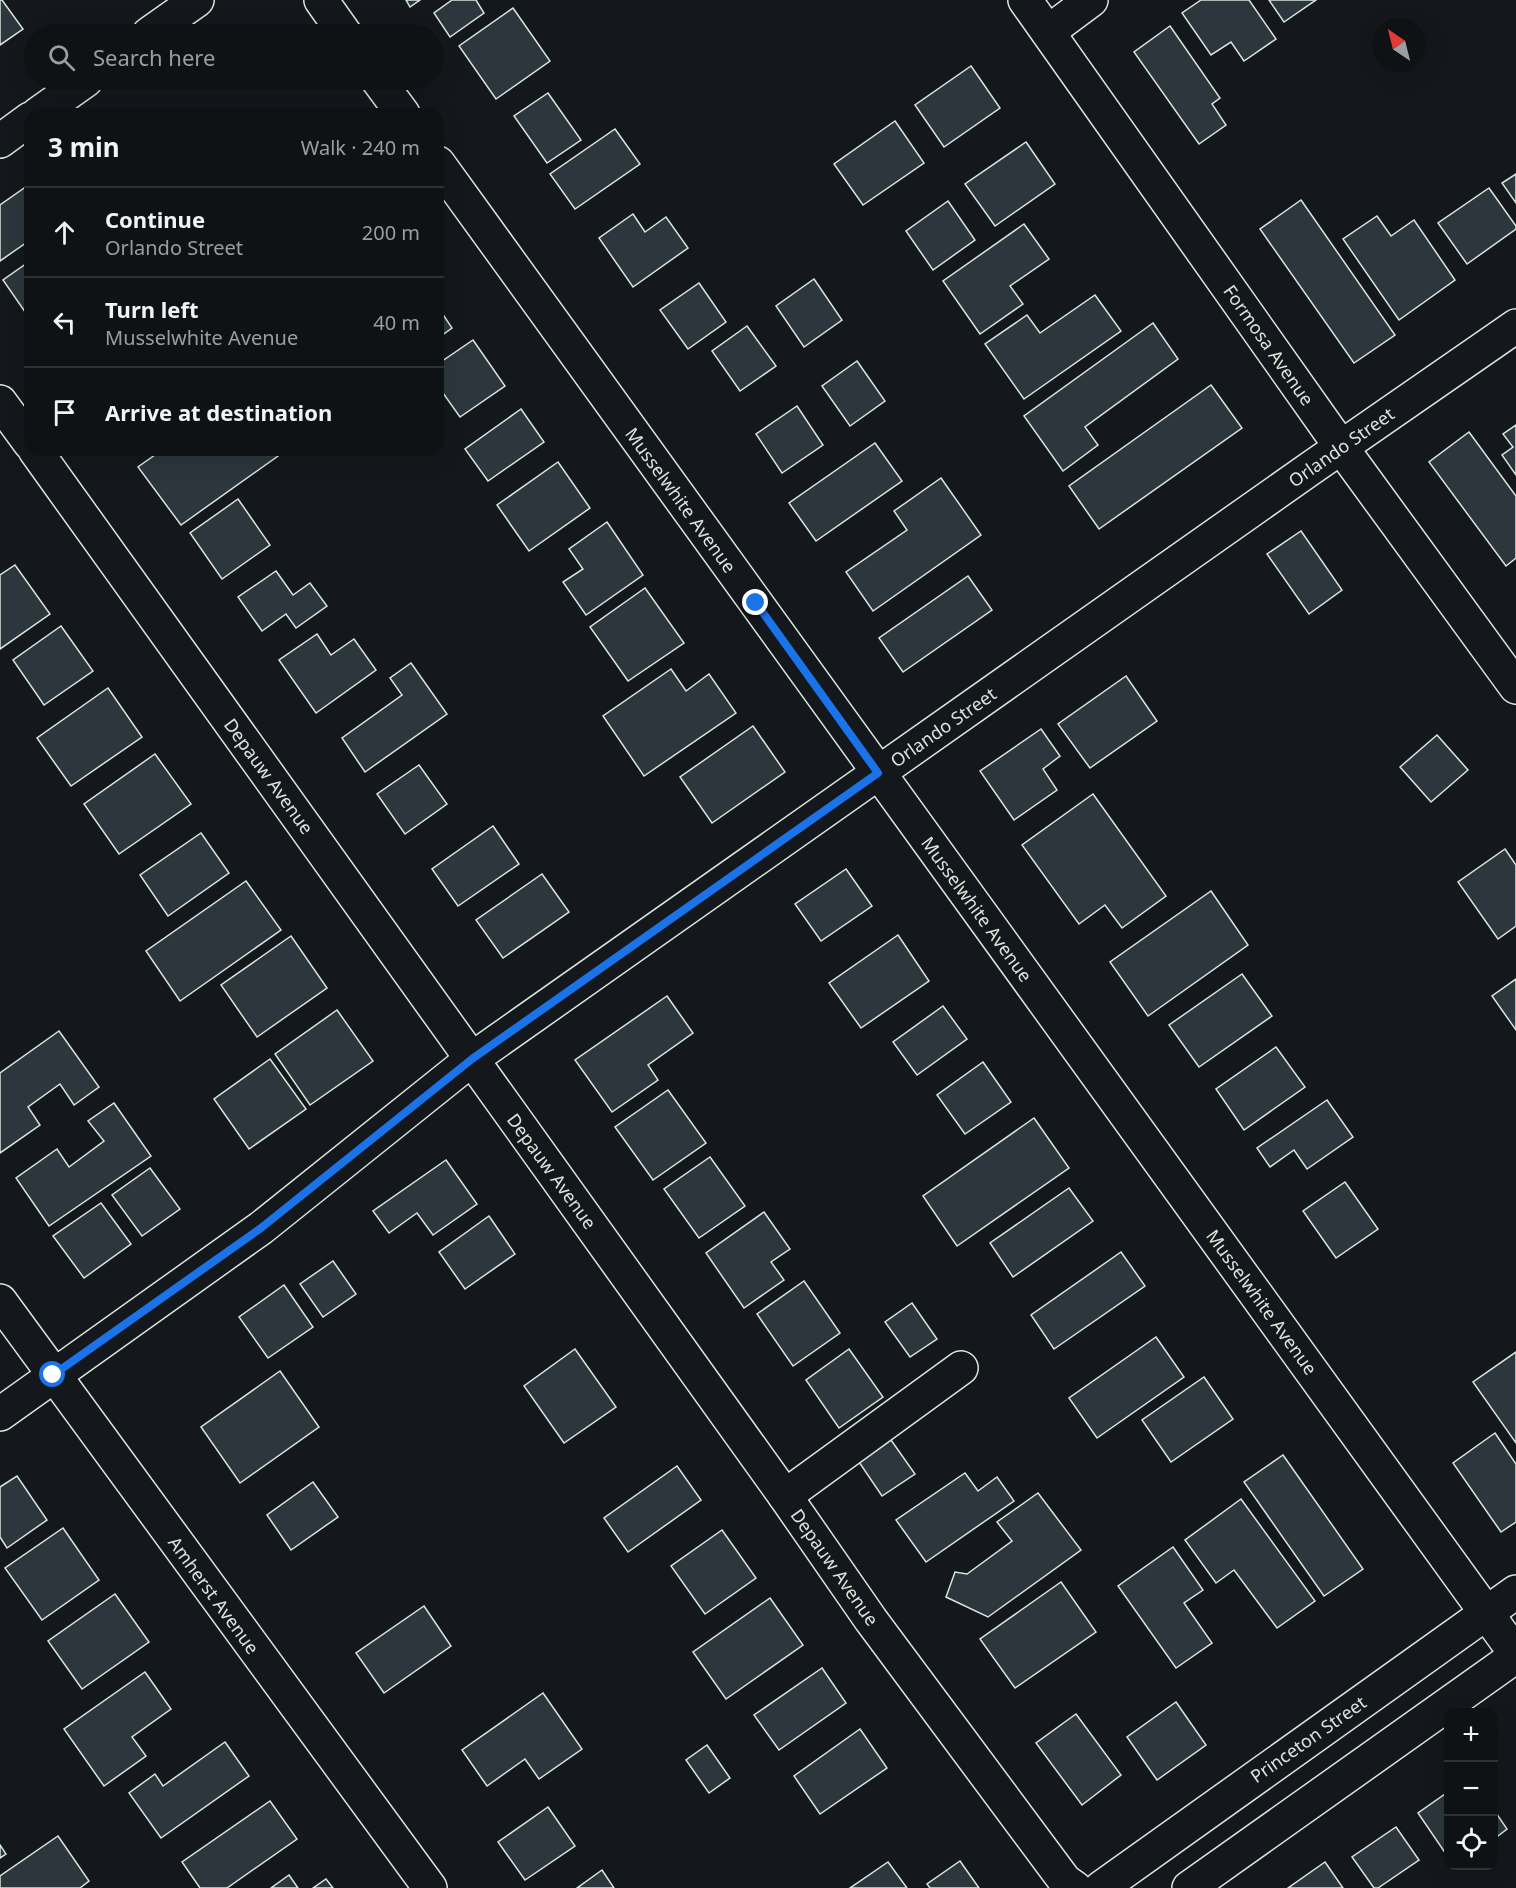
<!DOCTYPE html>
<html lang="en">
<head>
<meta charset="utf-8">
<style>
  body { margin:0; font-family:"Noto Sans",sans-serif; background:#181b1e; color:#f1f3f6 }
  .controls { position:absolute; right:18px; bottom:18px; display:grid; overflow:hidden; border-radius:12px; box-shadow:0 6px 24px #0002 }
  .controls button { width:54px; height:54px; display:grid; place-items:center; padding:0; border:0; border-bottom:2px solid #2f3234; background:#0f1215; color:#f1f3f6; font:30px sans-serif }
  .compass { position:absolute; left:1372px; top:18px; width:54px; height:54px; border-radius:50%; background:#0f1215; box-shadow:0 6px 24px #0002; rotate:325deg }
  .stop { position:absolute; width:18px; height:18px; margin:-14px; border:4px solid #1a73e8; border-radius:50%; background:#fff }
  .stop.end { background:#1a73e8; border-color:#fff; box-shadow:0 2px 6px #0008 }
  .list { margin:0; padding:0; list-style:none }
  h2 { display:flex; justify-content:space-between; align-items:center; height:78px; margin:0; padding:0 24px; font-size:26px }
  h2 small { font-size:20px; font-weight:400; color:#9b9ea0 }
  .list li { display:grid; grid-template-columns:39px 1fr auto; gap:18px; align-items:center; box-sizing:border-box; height:90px; padding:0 24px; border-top:2px solid #2f3234 }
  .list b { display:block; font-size:22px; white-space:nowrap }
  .list p { margin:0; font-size:20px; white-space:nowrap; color:#9b9ea0 }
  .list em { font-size:20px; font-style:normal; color:#9b9ea0 }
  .icon { flex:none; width:33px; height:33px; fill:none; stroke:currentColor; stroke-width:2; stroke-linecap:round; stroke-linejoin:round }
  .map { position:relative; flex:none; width:1516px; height:1888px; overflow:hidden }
  .search { position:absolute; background:#0f1215; box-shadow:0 6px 24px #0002; left:24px; top:24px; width:420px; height:66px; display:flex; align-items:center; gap:15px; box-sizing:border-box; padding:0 21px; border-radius:33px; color:#9b9ea0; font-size:22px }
  .panel { position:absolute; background:#0f1215; box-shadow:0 6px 24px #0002; left:24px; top:108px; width:420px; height:348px; border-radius:18px }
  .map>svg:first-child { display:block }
  .building { fill:#2c363c; stroke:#d8e6dc; stroke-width:1.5 }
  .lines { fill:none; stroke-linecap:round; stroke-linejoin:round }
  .minor-casing { stroke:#d8e6dc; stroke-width:36 }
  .major-casing { stroke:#d8e6dc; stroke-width:36 }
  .minor { stroke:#14181c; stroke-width:33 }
  .major { stroke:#14181c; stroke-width:33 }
  .route { stroke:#1a73e8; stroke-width:8 }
  .labels { text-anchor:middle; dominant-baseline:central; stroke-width:4.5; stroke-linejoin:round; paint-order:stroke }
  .street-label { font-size:18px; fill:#d8e6dc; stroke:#14181c }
</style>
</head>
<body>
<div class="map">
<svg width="1516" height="1888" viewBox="0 0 1516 1888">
  <rect width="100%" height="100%" fill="#14181c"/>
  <g class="building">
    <path d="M 0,0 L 2,0 L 23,29 L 0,45 Z"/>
    <path d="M 406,0 L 420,0 L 410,7 Z"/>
    <path d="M 452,0 L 476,0 L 484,13 L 450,37 L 434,13 Z"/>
    <path d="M 1201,0 L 1249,0 L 1276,39 L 1244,61 L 1231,42 L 1211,55 L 1182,13 Z"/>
    <path d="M 1269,0 L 1316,0 L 1284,22 Z"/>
    <path d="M 513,8 L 550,61 L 496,99 L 459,46 Z"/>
    <path d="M 1170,26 L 1220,98 L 1212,104 L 1226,125 L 1199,144 L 1134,52 Z"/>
    <path d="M 971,66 L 1000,108 L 944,147 L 915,105 Z"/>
    <path d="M 548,93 L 581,140 L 547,163 L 514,116 Z"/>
    <path d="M 895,121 L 924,163 L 863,205 L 834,164 Z"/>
    <path d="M 615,129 L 640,164 L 575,209 L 550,174 Z"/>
    <path d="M 1026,142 L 1055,184 L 995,226 L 965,184 Z"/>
    <path d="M 1516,174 L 1516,203 L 1502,183 Z"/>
    <path d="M 30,184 L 30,240 L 0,261 L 0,205 Z"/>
    <path d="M 1489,188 L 1516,226 L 1516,229 L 1467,264 L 1438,223 Z"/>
    <path d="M 1301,200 L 1395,335 L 1354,363 L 1260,229 Z"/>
    <path d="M 948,201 L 975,240 L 933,270 L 906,231 Z"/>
    <path d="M 633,214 L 645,232 L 666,217 L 688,248 L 633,287 L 599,238 Z"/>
    <path d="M 1377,216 L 1391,236 L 1414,220 L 1455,280 L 1399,320 L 1343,239 Z"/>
    <path d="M 1024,224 L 1049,259 L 1010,286 L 1023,304 L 980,334 L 943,281 Z"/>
    <path d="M 30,261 L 30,319 L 3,280 Z"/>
    <path d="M 814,279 L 842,320 L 804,347 L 776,306 Z"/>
    <path d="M 699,283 L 726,322 L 688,349 L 660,310 Z"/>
    <path d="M 1095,295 L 1121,331 L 1024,399 L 985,344 L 1027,315 L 1040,333 Z"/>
    <path d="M 438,307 L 452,328 L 438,338 Z"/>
    <path d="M 1153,323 L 1178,359 L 1085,427 L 1098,445 L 1063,471 L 1024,416 Z"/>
    <path d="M 747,326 L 776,366 L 740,391 L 712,351 Z"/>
    <path d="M 473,340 L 505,386 L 460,417 L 438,386 L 438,364 Z"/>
    <path d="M 857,361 L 885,401 L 850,426 L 822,386 Z"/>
    <path d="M 1211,385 L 1242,428 L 1099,529 L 1069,486 Z"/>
    <path d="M 797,406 L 823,445 L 782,473 L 756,434 Z"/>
    <path d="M 521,409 L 544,442 L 488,481 L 465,449 Z"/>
    <path d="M 1516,425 L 1516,475 L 1502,455 L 1513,447 L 1503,434 Z"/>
    <path d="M 1469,432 L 1516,496 L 1516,558 L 1506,566 L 1429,462 Z"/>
    <path d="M 875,443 L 902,481 L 816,541 L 789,503 Z"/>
    <path d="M 162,450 L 274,450 L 278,456 L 181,525 L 138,467 Z"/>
    <path d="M 558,462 L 590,508 L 529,551 L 497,505 Z"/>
    <path d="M 941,478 L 981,535 L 873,611 L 846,572 L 907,530 L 894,511 Z"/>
    <path d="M 238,499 L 270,545 L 222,579 L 190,533 Z"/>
    <path d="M 607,522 L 643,575 L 586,615 L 563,582 L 583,569 L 569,549 Z"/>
    <path d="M 1301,531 L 1342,590 L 1309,614 L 1267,554 Z"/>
    <path d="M 15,565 L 50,614 L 0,649 L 0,575 Z"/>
    <path d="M 276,571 L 293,595 L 310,583 L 327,606 L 296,628 L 286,614 L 262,631 L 238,597 Z"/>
    <path d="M 968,576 L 992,610 L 903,672 L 879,638 Z"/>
    <path d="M 645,588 L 684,643 L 628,681 L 590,627 Z"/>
    <path d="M 61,626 L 93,671 L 44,705 L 13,660 Z"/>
    <path d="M 317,634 L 331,655 L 354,639 L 376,670 L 316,713 L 279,660 Z"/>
    <path d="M 411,663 L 447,714 L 365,772 L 342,738 L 402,695 L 390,678 Z"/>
    <path d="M 671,669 L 686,691 L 709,674 L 736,713 L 644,776 L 603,716 Z"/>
    <path d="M 1126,676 L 1157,721 L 1090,768 L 1058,724 Z"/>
    <path d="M 108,688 L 142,737 L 71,786 L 37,738 Z"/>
    <path d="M 753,726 L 785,772 L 712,823 L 680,777 Z"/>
    <path d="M 1041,729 L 1060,756 L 1043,769 L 1057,790 L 1014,820 L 980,771 Z"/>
    <path d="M 1437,735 L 1468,770 L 1431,802 L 1400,767 Z"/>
    <path d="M 155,754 L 191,804 L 119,854 L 84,804 Z"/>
    <path d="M 419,765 L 447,804 L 405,834 L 377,794 Z"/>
    <path d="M 1093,794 L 1166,896 L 1122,928 L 1105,905 L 1079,924 L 1022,845 Z"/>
    <path d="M 493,826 L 519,864 L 458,906 L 432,869 Z"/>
    <path d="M 201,833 L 229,873 L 168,916 L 140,875 Z"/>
    <path d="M 1505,849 L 1516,865 L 1516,926 L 1498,939 L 1458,882 Z"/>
    <path d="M 846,869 L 872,906 L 821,941 L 795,904 Z"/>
    <path d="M 542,874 L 569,912 L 503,958 L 476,920 Z"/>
    <path d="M 246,881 L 281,930 L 180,1001 L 146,951 Z"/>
    <path d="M 1211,891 L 1248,945 L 1148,1016 L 1110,962 Z"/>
    <path d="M 898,935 L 929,981 L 861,1028 L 829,983 Z"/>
    <path d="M 291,936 L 327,988 L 257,1037 L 221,985 Z"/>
    <path d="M 1242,974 L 1272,1016 L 1199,1067 L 1169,1025 Z"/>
    <path d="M 1516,979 L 1516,1030 L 1492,996 Z"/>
    <path d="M 667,996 L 693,1033 L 648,1065 L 658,1080 L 612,1112 L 575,1060 Z"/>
    <path d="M 943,1006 L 967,1039 L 917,1075 L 893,1042 Z"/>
    <path d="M 337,1010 L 373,1061 L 310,1105 L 275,1054 Z"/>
    <path d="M 59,1031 L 99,1087 L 74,1105 L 60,1084 L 28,1107 L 40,1125 L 0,1153 L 0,1073 Z"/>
    <path d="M 1276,1047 L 1305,1087 L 1244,1130 L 1216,1089 Z"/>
    <path d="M 270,1059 L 306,1109 L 249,1149 L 214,1099 Z"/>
    <path d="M 983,1062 L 1011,1102 L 965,1134 L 937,1095 Z"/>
    <path d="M 668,1090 L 706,1143 L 653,1180 L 615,1127 Z"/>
    <path d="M 1327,1100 L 1353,1137 L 1307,1169 L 1294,1150 L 1270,1167 L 1257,1148 Z"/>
    <path d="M 114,1103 L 151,1156 L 49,1226 L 16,1178 L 57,1149 L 69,1167 L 104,1141 L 88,1121 Z"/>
    <path d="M 1034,1118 L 1069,1168 L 957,1246 L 923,1196 Z"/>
    <path d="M 710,1157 L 745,1206 L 699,1238 L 664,1189 Z"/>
    <path d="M 446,1160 L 477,1204 L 433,1235 L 417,1213 L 389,1233 L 373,1211 Z"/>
    <path d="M 150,1168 L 180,1209 L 142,1236 L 112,1195 Z"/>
    <path d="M 1345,1182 L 1378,1229 L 1336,1258 L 1303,1211 Z"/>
    <path d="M 1069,1188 L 1093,1221 L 1013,1277 L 990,1243 Z"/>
    <path d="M 101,1203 L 131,1244 L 84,1278 L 53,1236 Z"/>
    <path d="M 764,1212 L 790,1249 L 771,1262 L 784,1280 L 744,1308 L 706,1253 Z"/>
    <path d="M 489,1216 L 515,1254 L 465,1289 L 439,1252 Z"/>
    <path d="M 1121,1252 L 1145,1286 L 1054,1349 L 1031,1315 Z"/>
    <path d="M 333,1261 L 356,1294 L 323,1317 L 300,1284 Z"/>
    <path d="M 804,1281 L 840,1333 L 793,1366 L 757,1314 Z"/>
    <path d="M 284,1285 L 313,1327 L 268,1358 L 239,1317 Z"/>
    <path d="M 912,1303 L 937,1339 L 910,1357 L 885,1322 Z"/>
    <path d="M 1156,1337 L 1184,1377 L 1097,1438 L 1069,1398 Z"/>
    <path d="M 575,1349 L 616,1407 L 564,1443 L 524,1386 Z"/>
    <path d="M 849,1349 L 883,1397 L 839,1428 L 806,1380 Z"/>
    <path d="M 1516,1352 L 1516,1443 L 1473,1382 Z"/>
    <path d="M 280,1371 L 319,1427 L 240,1483 L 201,1427 Z"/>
    <path d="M 1204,1377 L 1233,1419 L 1171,1462 L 1142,1420 Z"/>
    <path d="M 1495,1433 L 1516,1464 L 1516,1522 L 1501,1532 L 1453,1463 Z"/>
    <path d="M 891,1440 L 915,1474 L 882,1496 L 859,1462 Z"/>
    <path d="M 1283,1455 L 1363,1569 L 1324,1596 L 1244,1482 Z"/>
    <path d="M 677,1466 L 701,1500 L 628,1552 L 604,1518 Z"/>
    <path d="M 965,1473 L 978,1491 L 997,1477 L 1014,1501 L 926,1562 L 896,1520 Z"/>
    <path d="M 17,1476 L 47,1520 L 7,1548 L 0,1537 L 0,1487 Z"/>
    <path d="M 313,1482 L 338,1517 L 291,1550 L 267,1515 Z"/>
    <path d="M 1038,1493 L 1081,1550 L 988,1617 L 946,1597 L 955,1572 L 967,1574 L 1012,1541 L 997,1522 Z"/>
    <path d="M 1241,1499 L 1315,1601 L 1277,1628 L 1234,1570 L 1216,1583 L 1185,1540 Z"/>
    <path d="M 63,1528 L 99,1580 L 42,1620 L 5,1568 Z"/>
    <path d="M 722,1530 L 756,1578 L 705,1614 L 671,1566 Z"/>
    <path d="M 1173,1547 L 1203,1590 L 1184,1603 L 1212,1643 L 1176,1668 L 1118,1586 Z"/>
    <path d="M 1061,1582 L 1096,1632 L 1015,1688 L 980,1639 Z"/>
    <path d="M 115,1594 L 149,1642 L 82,1689 L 48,1641 Z"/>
    <path d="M 770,1598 L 803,1645 L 726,1699 L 693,1652 Z"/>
    <path d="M 424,1606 L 451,1646 L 384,1693 L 356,1653 Z"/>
    <path d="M 822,1668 L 846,1703 L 779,1750 L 754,1715 Z"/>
    <path d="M 145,1672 L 171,1709 L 132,1737 L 146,1756 L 104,1786 L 64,1729 Z"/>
    <path d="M 543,1693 L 582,1749 L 539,1779 L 525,1759 L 487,1786 L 462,1750 Z"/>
    <path d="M 1176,1702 L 1206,1745 L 1157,1780 L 1127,1737 Z"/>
    <path d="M 1076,1714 L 1121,1775 L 1082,1805 L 1036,1743 Z"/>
    <path d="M 860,1729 L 887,1768 L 820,1814 L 794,1776 Z"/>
    <path d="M 225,1742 L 249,1776 L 161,1838 L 129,1793 L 155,1774 L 163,1786 Z"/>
    <path d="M 707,1745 L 730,1778 L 709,1793 L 686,1760 Z"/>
    <path d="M 1448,1792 L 1448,1857 L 1418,1813 Z"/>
    <path d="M 270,1801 L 297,1839 L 227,1888 L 200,1888 L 182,1862 Z"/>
    <path d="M 548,1807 L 575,1846 L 525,1880 L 498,1842 Z"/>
    <path d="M 1494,1810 L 1507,1829 L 1494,1839 Z"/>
    <path d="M 1396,1827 L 1419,1860 L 1378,1888 L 1374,1888 L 1352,1857 Z"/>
    <path d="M 58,1836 L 89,1881 L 80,1888 L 0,1888 L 0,1876 Z"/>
    <path d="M 0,1845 L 6,1854 L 0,1858 Z"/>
    <path d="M 960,1861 L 979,1888 L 930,1888 L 927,1884 Z"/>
    <path d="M 888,1862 L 907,1888 L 850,1888 Z"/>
    <path d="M 1325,1862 L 1343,1888 L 1288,1888 Z"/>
    <path d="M 602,1870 L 614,1888 L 577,1888 Z"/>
    <path d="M 289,1875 L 298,1888 L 271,1888 Z"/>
    <path d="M 326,1879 L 333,1888 L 313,1888 Z"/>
  </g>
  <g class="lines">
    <defs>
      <g id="minor">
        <path d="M 321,0 L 345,34"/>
        <path d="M 1025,0 L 1341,447 L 1516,687"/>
        <path d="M 1048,32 L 1091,0"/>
        <path d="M 149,34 L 197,0"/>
        <path d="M 378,80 L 403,114"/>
        <path d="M 38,114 L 86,80"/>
        <path d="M 0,141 L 30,119"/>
        <path d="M 438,163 L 1516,1654"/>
        <path d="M 0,402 L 30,443"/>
        <path d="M 35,450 L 785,1496 L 871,1620 L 1065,1881 L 1075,1888"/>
        <path d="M 0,1301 L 430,1888"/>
        <path d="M 0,1414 L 261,1228 L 472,1059 L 1311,468 L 1516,326"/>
        <path d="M 785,1496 L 961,1368"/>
      </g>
      <g id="major">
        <path d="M 1101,1888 L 1516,1592"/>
        <path d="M 1189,1888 L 1516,1656"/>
      </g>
    </defs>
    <use href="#minor" class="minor-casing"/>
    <use href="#major" class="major-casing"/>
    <use href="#minor" class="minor"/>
    <use href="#major" class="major"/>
  </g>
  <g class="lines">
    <path class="route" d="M 53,1375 L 261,1228 L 472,1059 L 878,773 L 756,603"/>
  </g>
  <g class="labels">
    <g class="street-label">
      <text transform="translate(1269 345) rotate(55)">Formosa Avenue</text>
      <text transform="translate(1341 447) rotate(-35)">Orlando Street</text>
      <text transform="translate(681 500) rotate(54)">Musselwhite Avenue</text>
      <text transform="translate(943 727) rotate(-35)">Orlando Street</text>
      <text transform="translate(269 776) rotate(54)">Depauw Avenue</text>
      <text transform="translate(977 909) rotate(54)">Musselwhite Avenue</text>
      <text transform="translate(552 1171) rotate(54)">Depauw Avenue</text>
      <text transform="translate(1262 1302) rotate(54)">Musselwhite Avenue</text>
      <text transform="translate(835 1567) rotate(55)">Depauw Avenue</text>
      <text transform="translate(214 1595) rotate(54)">Amherst Avenue</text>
      <text transform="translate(1308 1739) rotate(-35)">Princeton Street</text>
    </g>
  </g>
</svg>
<div class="controls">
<button>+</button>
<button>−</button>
<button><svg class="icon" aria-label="locate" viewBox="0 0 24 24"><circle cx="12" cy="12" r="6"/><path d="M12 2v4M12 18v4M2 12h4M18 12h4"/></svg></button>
</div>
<svg class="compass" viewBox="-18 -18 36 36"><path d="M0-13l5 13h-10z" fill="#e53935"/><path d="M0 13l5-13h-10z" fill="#9b9ea0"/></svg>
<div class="stop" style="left:53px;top:1375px"></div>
<div class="stop end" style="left:756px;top:603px"></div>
<div class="search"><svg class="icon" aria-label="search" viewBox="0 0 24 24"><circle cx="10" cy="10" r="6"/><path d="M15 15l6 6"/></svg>Search here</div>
<section class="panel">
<h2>3 min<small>Walk · 240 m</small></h2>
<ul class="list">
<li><svg class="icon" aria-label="ahead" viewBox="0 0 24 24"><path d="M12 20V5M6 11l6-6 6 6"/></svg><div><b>Continue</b><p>Orlando Street</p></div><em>200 m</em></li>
<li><svg class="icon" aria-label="left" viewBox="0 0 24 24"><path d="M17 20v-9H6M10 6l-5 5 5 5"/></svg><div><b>Turn left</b><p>Musselwhite Avenue</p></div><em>40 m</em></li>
<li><svg class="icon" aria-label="arrive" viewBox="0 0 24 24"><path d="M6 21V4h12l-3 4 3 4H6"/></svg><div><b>Arrive at destination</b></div></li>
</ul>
</section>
</div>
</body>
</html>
